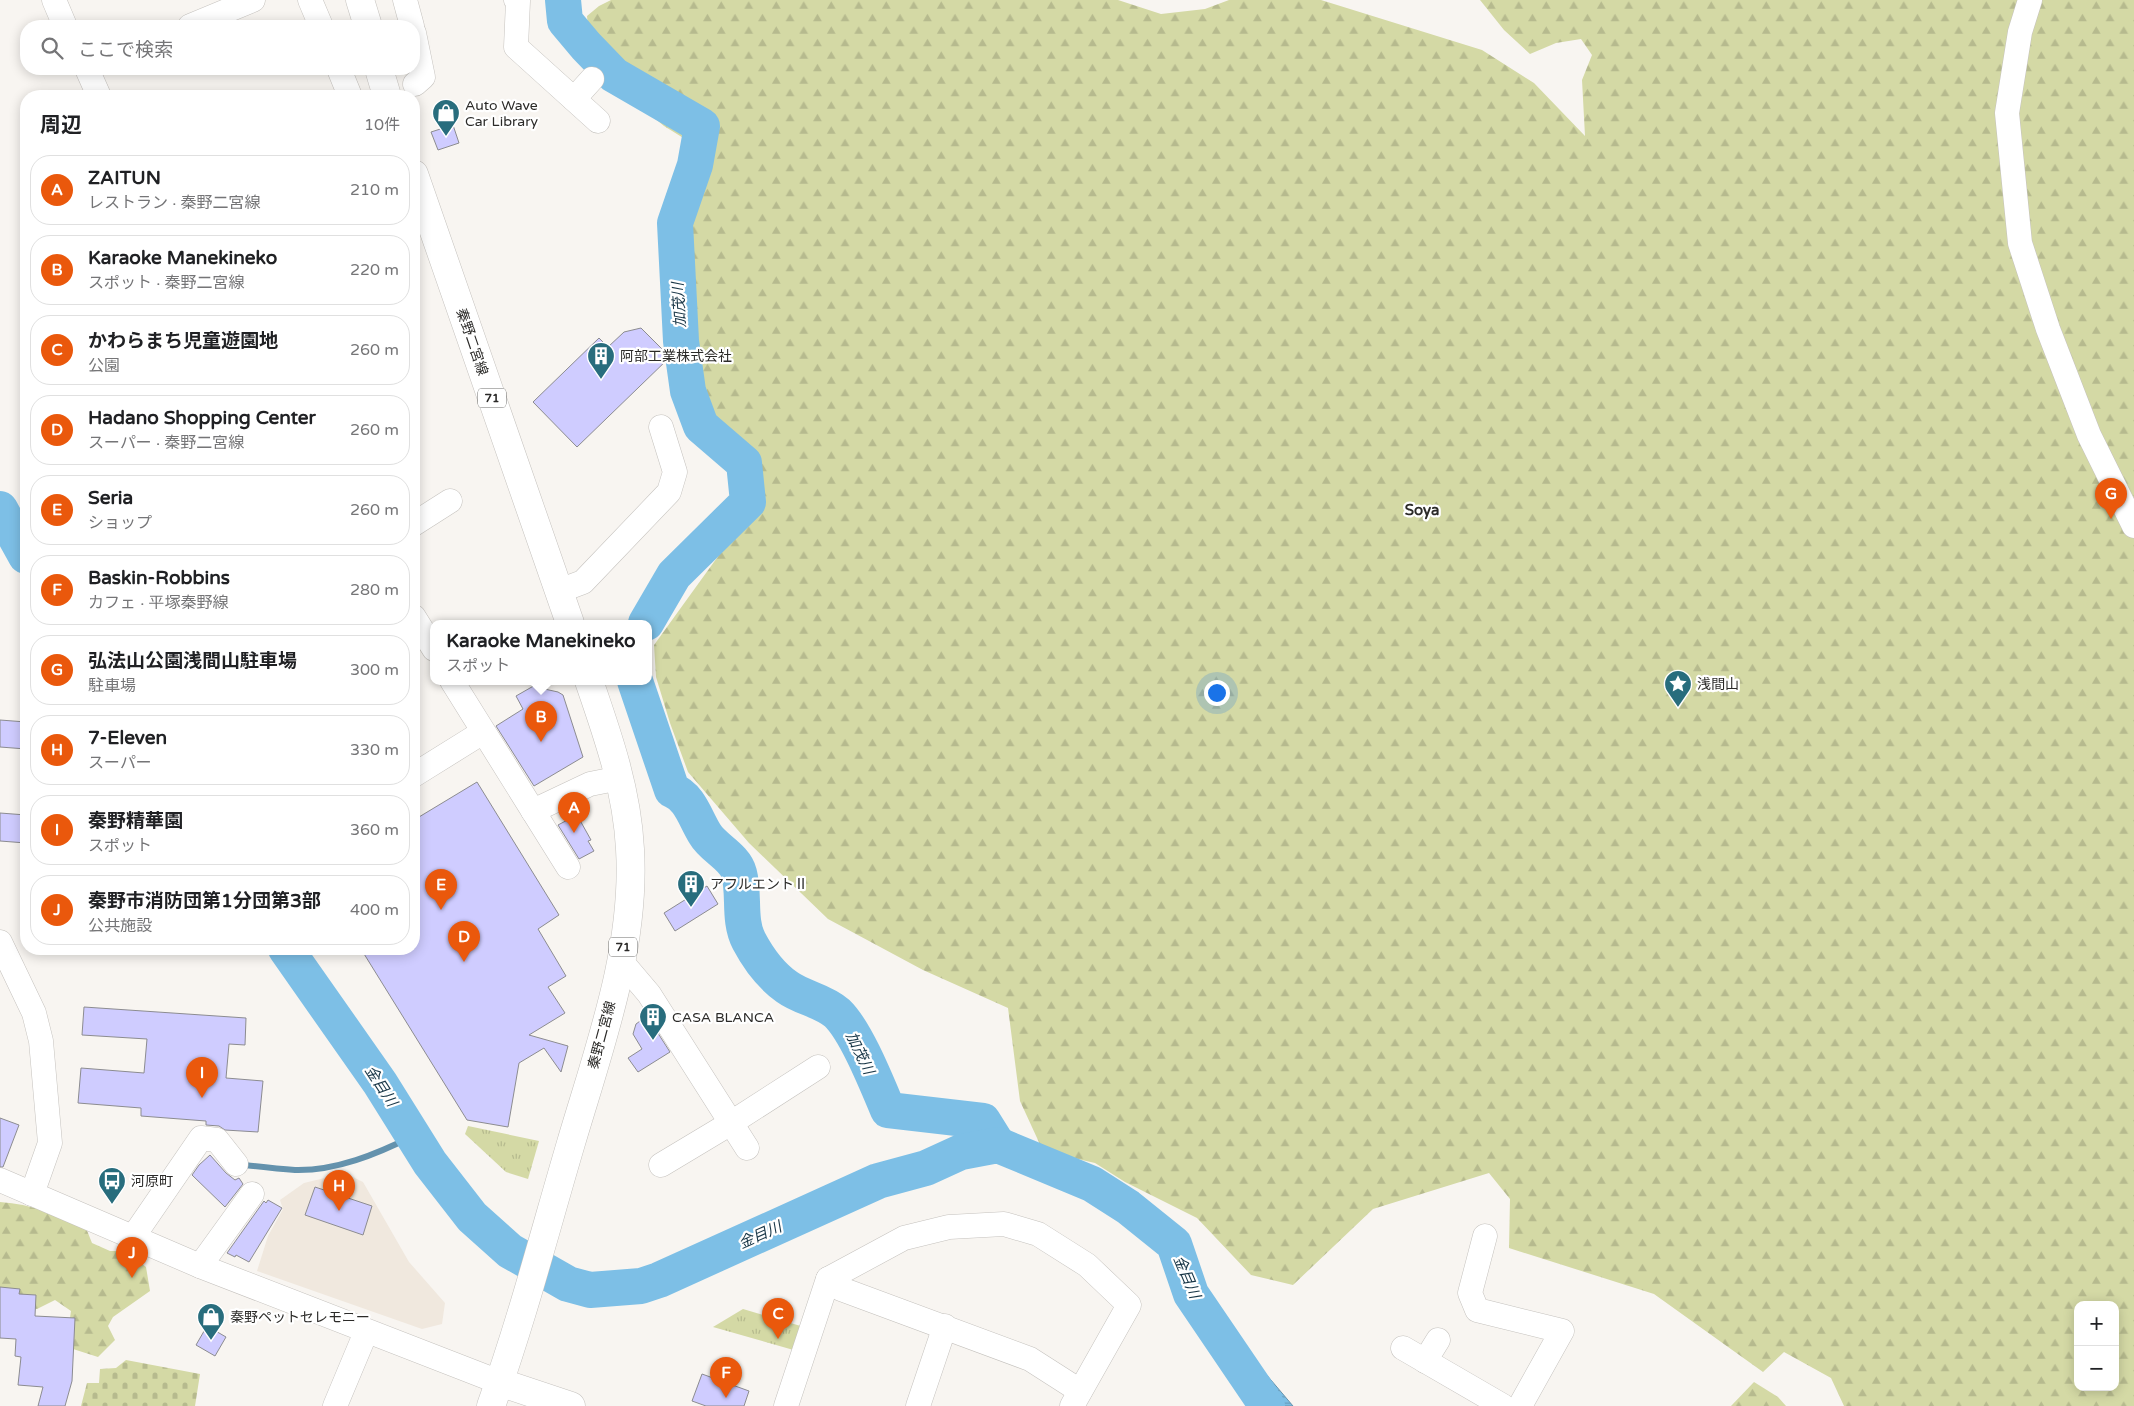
<!DOCTYPE html>
<html lang="ja">
<head>
<meta charset="utf-8">
<style>
  body { margin:0; font-family:"Varela Round","Noto Sans JP",sans-serif; background:#f2f2f2; color:#202124 }
  .controls { position:absolute; right:15px; bottom:15px; display:grid; overflow:hidden; border-radius:10px; box-shadow:0 2px 12px #0003 }
  .controls button { width:45px; height:45px; display:grid; place-items:center; padding:0; border:0; border-bottom:1px solid #e0e0e0; background:#fff; color:#202124; font:25px sans-serif }
  .you { position:absolute; left:1216px; top:692px; width:18px; height:18px; margin:-12px; border:4px solid #fff; border-radius:50%; background:#1a73e8; box-shadow:0 0 0 8px #1a73e833 }
  .badge { display:grid; place-items:center; width:32px; height:32px; border-radius:50%; background:#ea580c; color:#fff; font-size:16px; font-weight:700 }
  .pin { position:absolute; translate:-50% -41px; filter:drop-shadow(0 1px 2px #0008) }
  .pin::after { content:''; position:absolute; top:26px; width:18px; height:15px; background:inherit; clip-path:polygon(0 0,100% 0,50% 100%) }
  .popup { position:absolute; left:430px; top:620px; width:222px; height:65px; box-sizing:border-box; display:grid; place-content:center; border-radius:10px; background:#fff; filter:drop-shadow(0 1px 4px #0005); font-size:16px; white-space:nowrap; color:#757577 }
  .popup b { font-size:19px; color:#202124 }
  .popup::after { content:''; position:absolute; left:50%; top:100%; margin-left:-10px; border:10px solid transparent; border-top-color:#fff }
  .list { margin:0; padding:0; list-style:none }
  h2 { display:flex; justify-content:space-between; align-items:center; height:65px; margin:0; padding:0 20px; font-size:21px }
  h2 small { font-size:16px; font-weight:400; color:#757577 }
  .list li { display:grid; grid-template-columns:32px 1fr auto; gap:15px; align-items:center; box-sizing:border-box; height:70px; margin:0 10px 10px; padding:0 10px; border:1px solid #e0e0e0; border-radius:20px }
  .list b { display:block; font-size:19px; white-space:nowrap }
  .list p { margin:0; font-size:16px; white-space:nowrap; color:#757577 }
  .list em { font-size:16px; font-style:normal; color:#757577 }
  .icon { flex:none; width:28px; height:28px; fill:none; stroke:currentColor; stroke-width:2; stroke-linecap:round; stroke-linejoin:round }
  .map { position:relative; flex:none; width:2134px; height:1406px; overflow:hidden }
  .search { position:absolute; background:#fff; box-shadow:0 2px 12px #0003; left:20px; top:20px; width:400px; height:55px; display:flex; align-items:center; gap:12px; box-sizing:border-box; padding:0 18px; border-radius:20px; color:#757577; font-size:19px }
  .panel { position:absolute; background:#fff; box-shadow:0 2px 12px #0003; left:20px; top:90px; width:400px; height:865px; border-radius:20px }
  .map>svg:first-child { display:block }
  .built { fill:#f0e8de }
  .forest { fill:url(#forest-firs); fill-rule:evenodd }
  .cemetery { fill:url(#cemetery-stones) }
  .park { fill:url(#park-tufts) }
  .water { fill:url(#water-rules); stroke:#6492ad }
  .lines { fill:none; stroke-linecap:round; stroke-linejoin:round }
  .stream { stroke:#6492ad; stroke-width:6 }
  .river { stroke:#7dbfe6; stroke-width:36 }
  .building { fill:#cfccff; stroke:#8c8c90 }
  .minor-casing { stroke:#c5c2be; stroke-width:25 }
  .major-casing { stroke:#c5c2be; stroke-width:29 }
  .minor { stroke:#fff; stroke-width:24 }
  .major { stroke:#fff; stroke-width:28 }
  .labels { text-anchor:middle; dominant-baseline:central; stroke-width:4.5; stroke-linejoin:round; paint-order:stroke }
  .shield { fill:#fff; stroke:#6b6a68; stroke-width:1 }
  .shield-label { font-size:12px; font-weight:bold; fill:#2b2a28 }
  .poi-label { font-size:14px; fill:#2b2a28; stroke:#fff; text-anchor:start }
  .street-label { font-size:14px; fill:#2b2a28; stroke:#fff }
  .water-label { font-size:15px; font-style:italic; fill:#173546; stroke:#fff }
  .neighbourhood-label { font-size:15px; font-weight:bold; fill:#2b2a28; stroke:#fff }
</style>
</head>
<body>
<div class="map">
<svg width="2134" height="1406" viewBox="0 0 2134 1406">
  <defs>
    <pattern id="forest-firs" width="22" height="20" patternUnits="userSpaceOnUse" patternTransform="scale(1.25)"><rect width="22" height="20" fill="#d4d9a5"/><path d="M5 1l3.5 6h-7zM16 11l3.5 6h-7z" fill="#b6ba8e"/></pattern>
    <pattern id="cemetery-stones" width="16" height="16" patternUnits="userSpaceOnUse" patternTransform="scale(1.25)"><rect width="16" height="16" fill="#d4d9a5"/><path d="M2 7V4a2 2 0 0 1 4 0v3zM10 15v-3a2 2 0 0 1 4 0v3z" fill="#b6ba8e"/></pattern>
    <pattern id="park-tufts" width="24" height="20" patternUnits="userSpaceOnUse" patternTransform="scale(1.25)"><rect width="24" height="20" fill="#d4d9a5"/><path d="M3 7l-1-3M5 7V3M7 7l1-3M15 17l-1-3M17 17v-4M19 17l1-3" fill="none" stroke="#b6ba8e"/></pattern>
    <pattern id="water-rules" width="6" height="5" patternUnits="userSpaceOnUse" patternTransform="scale(1.25)"><rect width="6" height="5" fill="#7dbfe6"/><path d="M0 2.5h6" fill="none" stroke="#679bba"/></pattern>
  </defs>
  <rect width="100%" height="100%" fill="#f8f5f1"/>
  <path class="built" d="M 345,1173 L 363,1182 L 409,1262 L 445,1303 L 442,1324 L 422,1329 L 257,1271 L 268,1236 L 283,1209 L 280,1200 L 304,1183 Z"/>
  <g class="forest">
    <path d="M 611,0 L 1118,0 L 1161,14 L 1205,9 L 1229,0 L 1321,0 L 1482,50 L 1534,83 L 1585,136 L 1582,80 L 1592,55 L 1581,39 L 1556,43 L 1530,54 L 1504,30 L 1480,0 L 2134,0 L 2134,1406 L 1844,1406 L 1831,1378 L 1784,1352 L 1763,1372 L 1654,1294 L 1509,1248 L 1510,1199 L 1489,1173 L 1373,1209 L 1293,1285 L 1251,1275 L 1197,1218 L 1125,1182 L 1095,1163 L 1043,1151 L 1020,1101 L 1008,1008 L 923,970 L 828,919 L 749,843 L 688,772 L 670,723 L 656,677 L 654,645 L 745,519 L 737,444 L 698,393 L 692,232 L 685,139 L 664,126 L 635,102 L 601,67 L 589,39 L 587,16 L 599,6 ZM 2078,1305 L 2115,1305 L 2115,1387 L 2078,1387 Z"/>
    <path d="M 0,1202 C 32,1204 57,1215 86,1228 L 92,1243 L 110,1251 L 125,1251 L 146,1267 L 150,1291 L 113,1317 L 108,1326 L 115,1340 L 98,1357 L 73,1349 L 69,1325 L 71,1311 L 55,1300 L 37,1309 L 0,1310 Z"/>
    <path d="M 1754,1382 L 1778,1397 L 1786,1406 L 1731,1406 Z"/>
  </g>
  <path class="cemetery" d="M 126,1360 L 200,1374 L 195,1406 L 81,1406 L 87,1383 L 99,1383 L 100,1369 L 116,1368 Z"/>
  <g class="park">
    <path d="M 468,1126 L 539,1141 L 528,1179 L 506,1172 L 465,1134 Z"/>
    <path d="M 743,1309 L 804,1327 L 797,1351 L 713,1327 Z"/>
  </g>
  <path class="water" d="M 1182,1279 L 1226,1321 L 1237,1340 L 1293,1406 L 1262,1406 L 1181,1302 Z"/>
  <g class="lines">
    <path class="stream" d="M 245,1165 C 261,1167 278,1169 295,1170 C 336,1171 377,1154 413,1136"/>
    <g class="river">
      <path d="M 563,0 L 565,21 L 586,46 L 614,75 L 702,126 L 695,165 L 675,223 L 681,341 L 688,391 L 701,426 L 744,463 L 748,502 L 674,575 L 646,623"/>
      <path d="M 0,509 L 26,556"/>
      <path d="M 635,681 L 672,790 C 690,797 695,818 705,834 C 713,848 735,857 739,873 C 745,895 738,920 749,941 C 758,958 770,975 787,987 C 802,998 822,1000 837,1013 C 856,1031 877,1084 888,1110 L 983,1121 L 998,1145"/>
      <path d="M 286,949 L 380,1083 L 430,1163 L 472,1217 L 510,1251 L 568,1284 L 590,1290 L 641,1286 L 659,1280 L 878,1181 L 926,1168 L 961,1152 L 998,1145 L 1092,1184 L 1128,1207 L 1174,1244 L 1191,1294 L 1267,1406"/>
    </g>
  </g>
  <g class="building">
    <path d="M 453,125 L 459,143 L 438,150 L 431,132 Z"/>
    <path d="M 641,328 L 670,357 L 577,447 L 533,402 L 599,338 L 608,347 L 624,332 Z"/>
    <path d="M 537,684 L 540,688 L 558,692 L 563,695 L 583,757 L 534,786 L 496,726 L 523,709 L 516,696 Z"/>
    <path d="M 0,720 L 26,722 L 26,749 L 0,747 Z"/>
    <path d="M 477,782 L 559,915 L 538,929 L 566,976 L 548,987 L 565,1013 L 529,1035 L 568,1046 L 561,1072 L 544,1048 L 519,1063 L 508,1127 L 467,1120 L 361,949 L 414,949 L 414,820 Z"/>
    <path d="M 0,813 L 26,815 L 26,843 L 0,841 Z"/>
    <path d="M 577,815 L 591,840 L 588,841 L 594,851 L 579,859 L 558,825 Z"/>
    <path d="M 707,886 L 718,904 L 675,931 L 664,913 Z"/>
    <path d="M 84,1007 L 246,1018 L 245,1045 L 229,1044 L 226,1078 L 263,1081 L 258,1132 L 225,1130 L 219,1126 L 206,1125 L 206,1121 L 141,1116 L 141,1108 L 78,1103 L 81,1068 L 144,1073 L 147,1039 L 82,1035 Z"/>
    <path d="M 647,1016 L 670,1052 L 638,1072 L 628,1058 L 642,1049 L 633,1034 L 636,1024 Z"/>
    <path d="M 0,1118 L 19,1125 L 3,1167 L 0,1167 Z"/>
    <path d="M 210,1155 L 226,1173 L 235,1180 L 239,1178 L 243,1184 L 225,1207 L 192,1175 L 199,1165 Z"/>
    <path d="M 315,1187 L 372,1206 L 363,1235 L 305,1215 Z"/>
    <path d="M 268,1200 L 282,1208 L 249,1262 L 236,1255 L 235,1257 L 227,1253 L 264,1201 L 266,1203 Z"/>
    <path d="M 0,1287 L 20,1289 L 19,1294 L 36,1295 L 35,1316 L 75,1318 L 72,1381 L 65,1406 L 38,1406 L 43,1387 L 18,1385 L 21,1357 L 15,1356 L 16,1339 L 0,1338 Z"/>
    <path d="M 207,1326 L 226,1337 L 215,1356 L 196,1345 Z"/>
    <path d="M 702,1374 L 749,1391 L 744,1406 L 706,1406 L 692,1401 Z"/>
  </g>
  <g class="lines">
    <defs>
      <g id="minor">
        <path d="M 54,0 L 65,26"/>
        <path d="M 310,0 L 321,26"/>
        <path d="M 405,0 L 412,26"/>
        <path d="M 516,0 L 518,1 L 516,47 L 598,121"/>
        <path d="M 2030,0 L 2020,32 L 2007,113 L 2020,243 L 2048,329 L 2089,435 L 2134,526"/>
        <path d="M 190,26 L 253,0"/>
        <path d="M 414,33 L 423,77 L 415,84"/>
        <path d="M 87,69 L 99,96"/>
        <path d="M 339,69 L 350,96"/>
        <path d="M 574,99 L 592,79"/>
        <path d="M 414,524 L 450,501"/>
        <path d="M 559,591 L 583,582 L 669,492 L 675,472 L 661,427"/>
        <path d="M 414,617 L 434,649"/>
        <path d="M 452,681 L 568,867"/>
        <path d="M 414,775 L 483,732"/>
        <path d="M 533,811 L 590,784 L 620,778"/>
        <path d="M 0,942 L 34,1013 L 41,1041 L 50,1143 L 32,1194"/>
        <path d="M 621,961 L 649,994 L 747,1148"/>
        <path d="M 661,1165 L 731,1123 L 818,1067"/>
        <path d="M 0,1180 L 200,1266 L 499,1382"/>
        <path d="M 1485,1236 L 1470,1293 L 1477,1310 L 1562,1331 L 1520,1406"/>
        <path d="M 133,1237 L 201,1138 L 217,1140 L 236,1164"/>
        <path d="M 200,1266 L 252,1194"/>
        <path d="M 828,1279 L 841,1289 L 1030,1359 L 1080,1391"/>
        <path d="M 1403,1348 L 1503,1406"/>
        <path d="M 1425,1361 L 1438,1340"/>
        <path d="M 335,1406 L 366,1332"/>
        <path d="M 786,1406 L 828,1279 L 904,1238 L 949,1227 L 1004,1224 L 1038,1234 L 1087,1265 L 1129,1305 L 1072,1406"/>
        <path d="M 918,1406 L 945,1326"/>
      </g>
      <g id="major">
        <path d="M 360,0 L 368,26"/>
        <path d="M 379,69 L 387,96"/>
        <path d="M 414,174 L 570,623"/>
        <path d="M 499,1382 L 571,1406"/>
        <path d="M 491,1406 C 522,1320 545,1231 571,1143 C 599,1048 636,949 630,849 C 627,790 608,736 589,681"/>
      </g>
    </defs>
    <use href="#minor" class="minor-casing"/>
    <use href="#major" class="major-casing"/>
    <use href="#minor" class="minor"/>
    <use href="#major" class="major"/>
  </g>
  <defs>
    <symbol id="shop-pin" viewBox="-11 -11 22 30"><path d="M0 17L-7.5 6A9.5 9.5 0 1 1 7.5 6Z" fill="#286d7d" stroke="#fff"/><path d="M-5-2.5h2.3a2.7 3.5 0 0 1 5.4 0H5L5.5 6h-11ZM-1.5-2.5h3a1.5 2.3 0 0 0-3 0Z" fill="#fff"/></symbol>
    <symbol id="building-pin" viewBox="-11 -11 22 30"><path d="M0 17L-7.5 6A9.5 9.5 0 1 1 7.5 6Z" fill="#286d7d" stroke="#fff"/><path d="M-4-6H4V6H1V3H-1V6H-4ZM-2.5-4.3h1.7v1.8h-1.7ZM.8-4.3h1.7v1.8H.8ZM-2.5-1h1.7V.8h-1.7ZM.8-1h1.7V.8H.8Z" fill="#fff"/></symbol>
    <symbol id="sight-pin" viewBox="-11 -11 22 30"><path d="M0 17L-7.5 6A9.5 9.5 0 1 1 7.5 6Z" fill="#286d7d" stroke="#fff"/><path d="M0-6L1.8-2.2L6-1.7L2.9 1.2L3.7 5.4L0 3.3L-3.7 5.4L-2.9 1.2L-6-1.7L-1.8-2.2Z" fill="#fff"/></symbol>
    <symbol id="bus-pin" viewBox="-11 -11 22 30"><path d="M0 17L-7.5 6A9.5 9.5 0 1 1 7.5 6Z" fill="#286d7d" stroke="#fff"/><path d="M-5-6H5V4H4V6H2V4H-2V6H-4V4H-5ZM-3.5-4V0h7V-4ZM-3.5 1.2v1.5H-2V1.2ZM2 1.2v1.5H3.5V1.2Z" fill="#fff"/></symbol>
  </defs>
  <g fill-rule="evenodd">
    <use href="#shop-pin" x="430" y="97" width="32" height="43"/>
    <use href="#building-pin" x="585" y="340" width="32" height="43"/>
    <use href="#sight-pin" x="1662" y="668" width="32" height="43"/>
    <use href="#building-pin" x="675" y="868" width="32" height="43"/>
    <use href="#building-pin" x="637" y="1001" width="32" height="43"/>
    <use href="#bus-pin" x="96" y="1165" width="32" height="43"/>
    <use href="#shop-pin" x="195" y="1301" width="32" height="43"/>
  </g>
  <g class="labels">
    <g class="shield">
      <rect x="478" y="388.5" width="28" height="19" rx="4"/>
      <rect x="609" y="937.5" width="28" height="19" rx="4"/>
    </g>
    <g class="shield-label">
      <text x="492" y="398">71</text>
      <text x="623" y="947">71</text>
    </g>
    <g class="poi-label">
      <text x="465" y="105">Auto Wave<tspan x="465" dy="16">Car Library</tspan></text>
      <text x="620" y="356">阿部工業株式会社</text>
      <text x="1697" y="684">浅間山</text>
      <text x="710" y="884">アフルエントⅡ</text>
      <text x="672" y="1017">CASA BLANCA</text>
      <text x="131" y="1181">河原町</text>
      <text x="230" y="1317">秦野ペットセレモニー</text>
    </g>
    <g class="street-label">
      <text transform="translate(472 342) rotate(71)">秦野二宮線</text>
      <text transform="translate(602 1035) rotate(-75)">秦野二宮線</text>
    </g>
    <g class="water-label">
      <text transform="translate(679 305) rotate(-93)">加茂川</text>
      <text transform="translate(860 1053) rotate(64)">加茂川</text>
      <text transform="translate(381 1086) rotate(57)">金目川</text>
      <text transform="translate(760 1235) rotate(-24)">金目川</text>
      <text transform="translate(1187 1277) rotate(67)">金目川</text>
    </g>
    <g class="neighbourhood-label">
      <text x="1422" y="510">Soya</text>
    </g>
  </g>
</svg>
<div class="controls">
<button>+</button>
<button>−</button>
</div>
<div class="you"></div>
<div class="pin badge" style="left:574px;top:833px">A</div>
<div class="pin badge" style="left:541px;top:742px">B</div>
<div class="popup"><b>Karaoke Manekineko</b>スポット</div>
<div class="pin badge" style="left:778px;top:1339px">C</div>
<div class="pin badge" style="left:464px;top:962px">D</div>
<div class="pin badge" style="left:441px;top:910px">E</div>
<div class="pin badge" style="left:726px;top:1398px">F</div>
<div class="pin badge" style="left:2111px;top:519px">G</div>
<div class="pin badge" style="left:339px;top:1211px">H</div>
<div class="pin badge" style="left:202px;top:1098px">I</div>
<div class="pin badge" style="left:132px;top:1278px">J</div>
<div class="search"><svg class="icon" aria-label="search" viewBox="0 0 24 24"><circle cx="10" cy="10" r="6"/><path d="M15 15l6 6"/></svg>ここで検索</div>
<section class="panel">
<h2>周辺<small>10件</small></h2>
<ul class="list">
<li><span class="badge">A</span><div><b>ZAITUN</b><p>レストラン · 秦野二宮線</p></div><em>210 m</em></li>
<li><span class="badge">B</span><div><b>Karaoke Manekineko</b><p>スポット · 秦野二宮線</p></div><em>220 m</em></li>
<li><span class="badge">C</span><div><b>かわらまち児童遊園地</b><p>公園</p></div><em>260 m</em></li>
<li><span class="badge">D</span><div><b>Hadano Shopping Center</b><p>スーパー · 秦野二宮線</p></div><em>260 m</em></li>
<li><span class="badge">E</span><div><b>Seria</b><p>ショップ</p></div><em>260 m</em></li>
<li><span class="badge">F</span><div><b>Baskin-Robbins</b><p>カフェ · 平塚秦野線</p></div><em>280 m</em></li>
<li><span class="badge">G</span><div><b>弘法山公園浅間山駐車場</b><p>駐車場</p></div><em>300 m</em></li>
<li><span class="badge">H</span><div><b>7-Eleven</b><p>スーパー</p></div><em>330 m</em></li>
<li><span class="badge">I</span><div><b>秦野精華園</b><p>スポット</p></div><em>360 m</em></li>
<li><span class="badge">J</span><div><b>秦野市消防団第1分団第3部</b><p>公共施設</p></div><em>400 m</em></li>
</ul>
</section>
</div>
</body>
</html>
